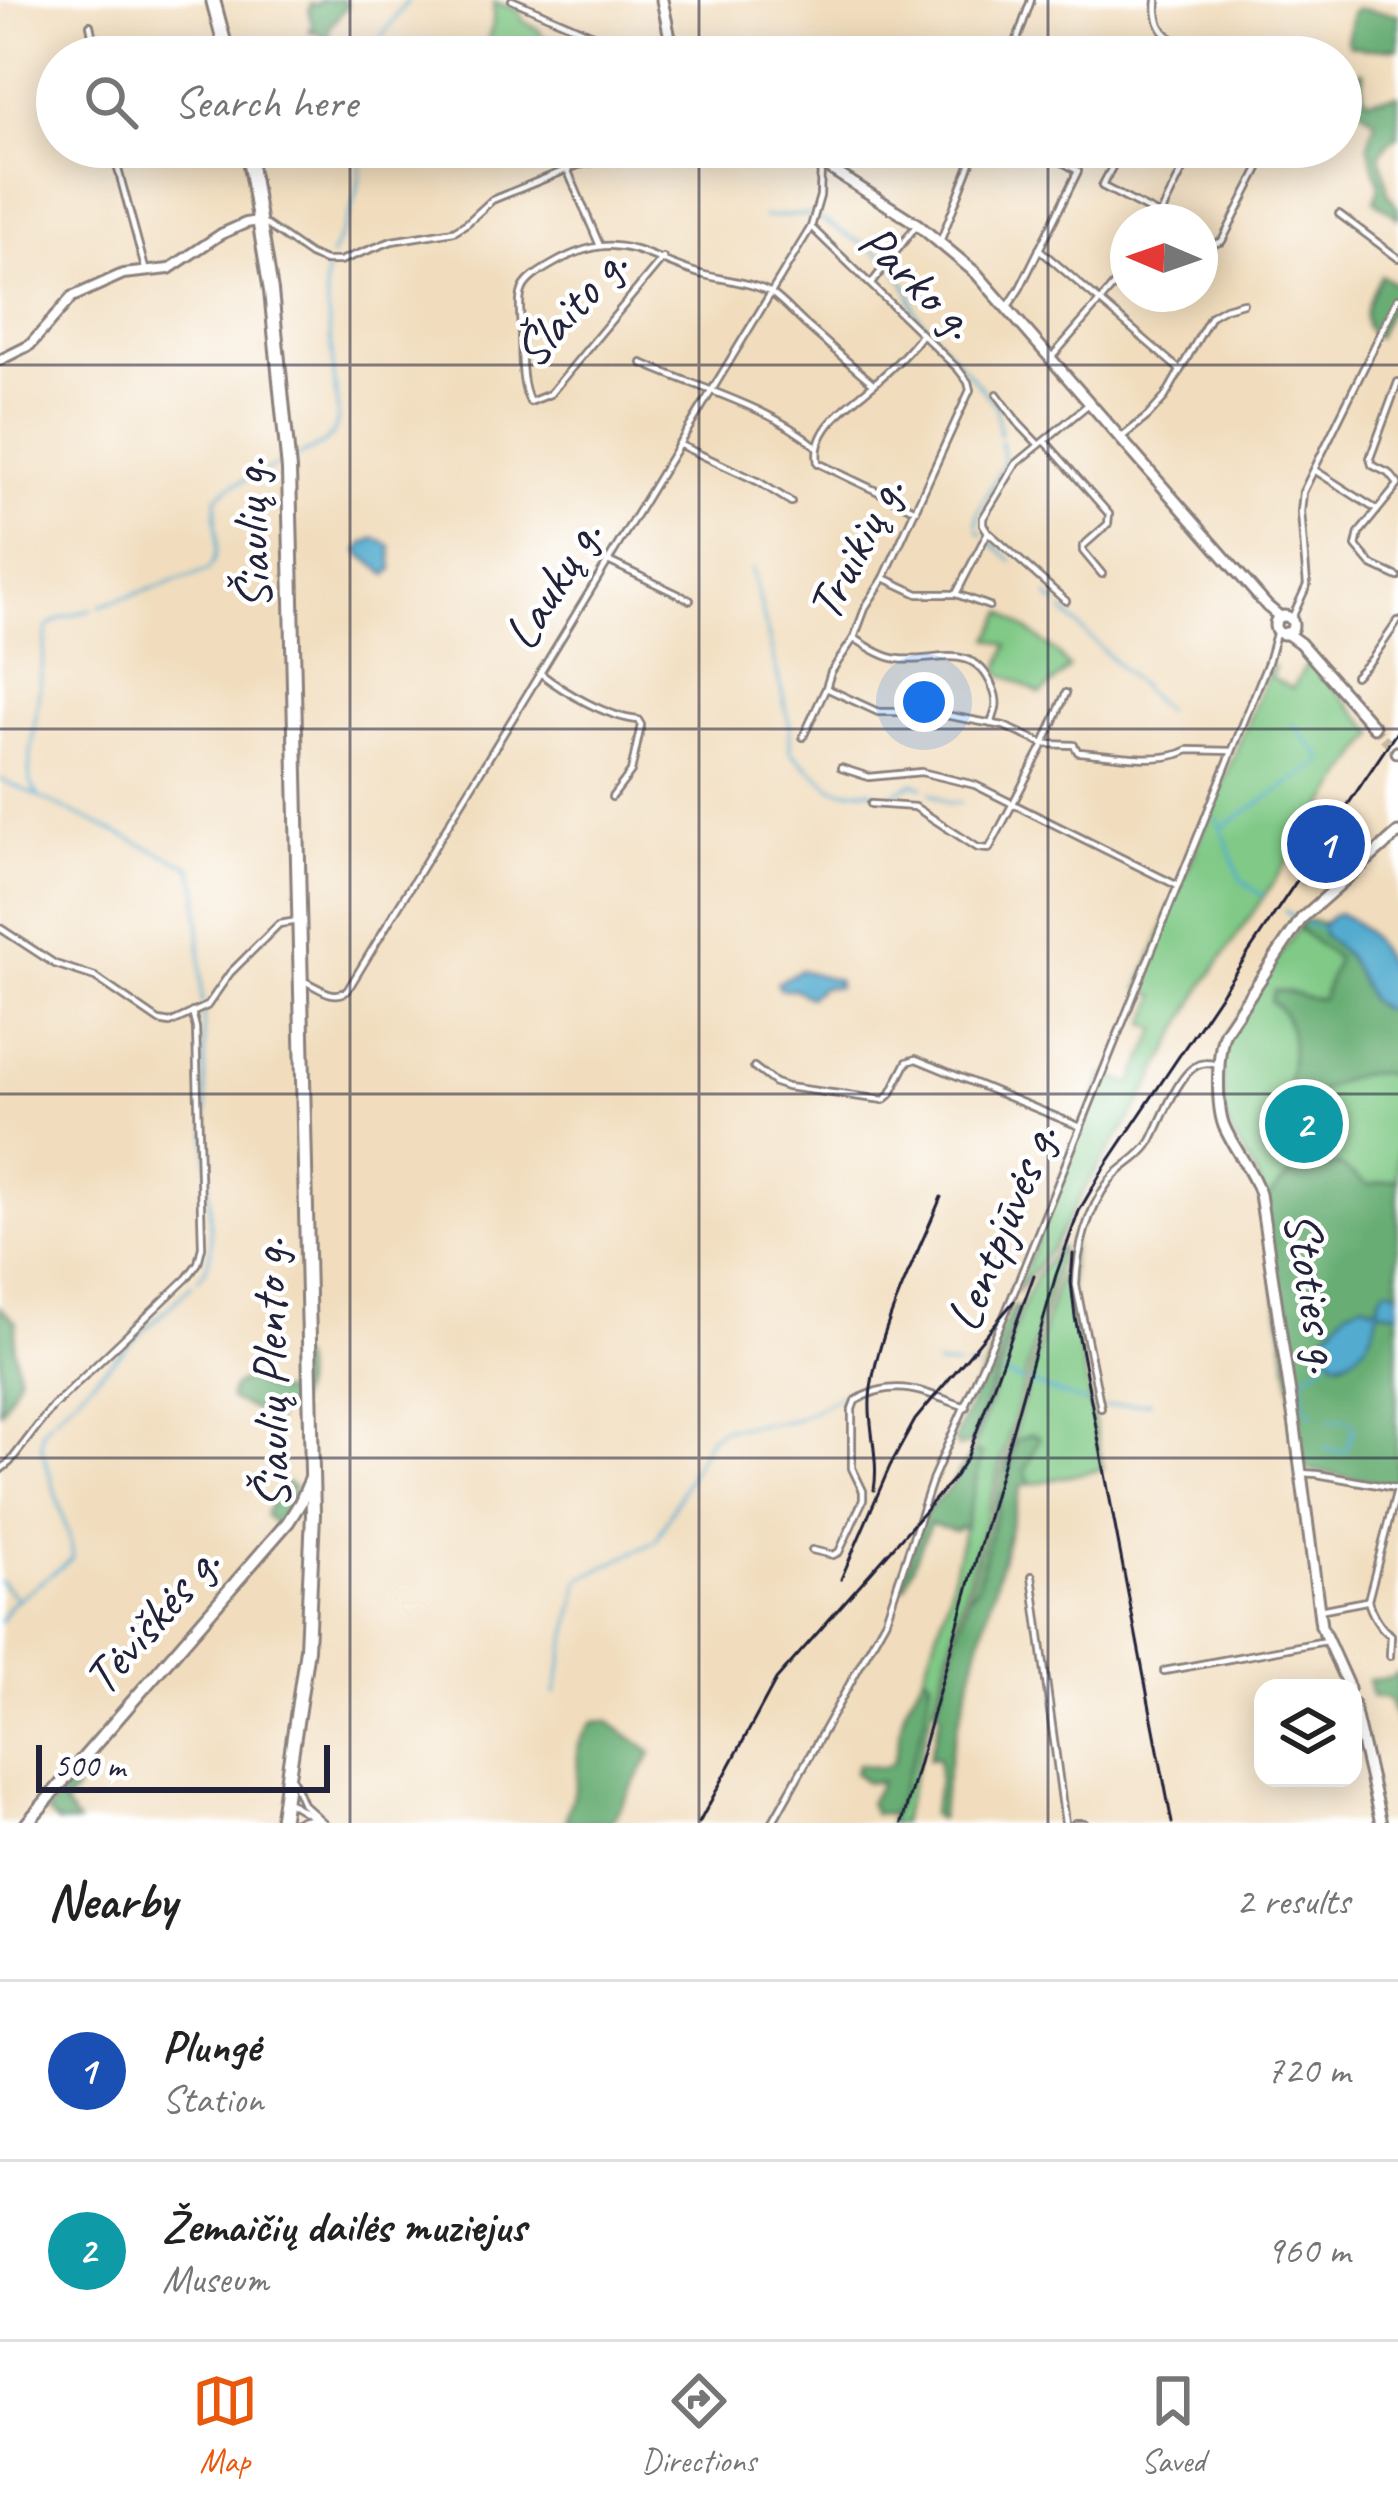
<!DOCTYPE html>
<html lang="en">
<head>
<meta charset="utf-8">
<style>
  body { margin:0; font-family:Caveat,sans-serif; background:#f2f2f2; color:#222 }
  .controls { position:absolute; right:36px; bottom:36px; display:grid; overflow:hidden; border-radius:24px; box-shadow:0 6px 30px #0003 }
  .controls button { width:108px; height:108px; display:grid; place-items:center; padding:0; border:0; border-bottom:3px solid #e0e0e0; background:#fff; color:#222; font:60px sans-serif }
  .compass { position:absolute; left:1110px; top:204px; width:108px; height:108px; border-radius:50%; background:#fff; box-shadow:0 6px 30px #0003; rotate:272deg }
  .scale { position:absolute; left:36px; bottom:30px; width:294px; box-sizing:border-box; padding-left:12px; border:6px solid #22223b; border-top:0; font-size:33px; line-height:42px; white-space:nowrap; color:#22223b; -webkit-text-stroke:9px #fff; paint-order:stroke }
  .you { position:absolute; left:924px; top:702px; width:42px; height:42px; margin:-30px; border:9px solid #fff; border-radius:50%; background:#1a73e8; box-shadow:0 0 0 18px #1a73e833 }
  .badge { display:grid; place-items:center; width:78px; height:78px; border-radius:50%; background:#ea580c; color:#fff; font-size:39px; font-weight:700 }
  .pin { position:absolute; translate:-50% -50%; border:6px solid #fff; box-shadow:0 3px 12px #0006 }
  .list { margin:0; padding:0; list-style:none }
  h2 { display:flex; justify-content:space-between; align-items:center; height:156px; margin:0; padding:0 48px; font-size:51px }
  h2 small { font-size:39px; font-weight:400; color:#767676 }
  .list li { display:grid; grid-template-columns:78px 1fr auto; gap:36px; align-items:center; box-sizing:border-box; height:180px; padding:0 48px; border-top:3px solid #e0e0e0 }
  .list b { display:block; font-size:45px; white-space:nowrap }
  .list p { margin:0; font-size:39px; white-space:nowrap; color:#767676 }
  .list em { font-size:39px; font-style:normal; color:#767676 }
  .icon { flex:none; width:66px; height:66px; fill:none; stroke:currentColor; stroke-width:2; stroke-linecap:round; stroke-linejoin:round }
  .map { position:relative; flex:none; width:1398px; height:1823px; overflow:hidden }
  .search { position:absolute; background:#fff; box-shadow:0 6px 30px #0003; left:36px; right:36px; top:36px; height:132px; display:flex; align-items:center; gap:30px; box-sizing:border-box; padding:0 42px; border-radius:66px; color:#767676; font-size:45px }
  .sheet { height:516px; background:#fff }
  nav { display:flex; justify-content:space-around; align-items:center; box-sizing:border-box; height:168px; border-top:3px solid #e0e0e0; background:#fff; font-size:33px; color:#767676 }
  nav a { display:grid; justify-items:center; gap:6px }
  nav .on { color:#ea580c }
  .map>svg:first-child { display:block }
  .green { fill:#80c986; stroke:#517660; stroke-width:3 }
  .forest { fill:#68ad73; stroke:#456857; stroke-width:3 }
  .water { fill:#52accf; stroke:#3a6785; stroke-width:3 }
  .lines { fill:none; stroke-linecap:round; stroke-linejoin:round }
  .stream { stroke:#52accf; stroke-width:3 }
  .secondary-tunnel { stroke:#c8b8a3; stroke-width:9; stroke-dasharray:9 4.5; stroke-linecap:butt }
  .minor-casing { stroke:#8a807c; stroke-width:10 }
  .tertiary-casing { stroke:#8a807c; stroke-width:14 }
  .secondary-casing { stroke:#8a807c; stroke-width:15 }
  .primary-casing { stroke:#8a807c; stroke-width:16 }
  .trunk-casing { stroke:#8a807c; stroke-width:18 }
  .minor { stroke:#fff; stroke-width:4.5 }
  .tertiary { stroke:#fff; stroke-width:8 }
  .secondary { stroke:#fff; stroke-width:9 }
  .primary { stroke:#fff; stroke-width:10 }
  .trunk { stroke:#fff; stroke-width:12 }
  .rail { stroke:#22223b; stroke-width:3 }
  .grid { fill:none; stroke:#22223b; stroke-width:3; stroke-opacity:0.55 }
  .labels { text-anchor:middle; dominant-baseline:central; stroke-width:9; stroke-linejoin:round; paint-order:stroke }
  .street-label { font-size:51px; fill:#22223b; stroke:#fff }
</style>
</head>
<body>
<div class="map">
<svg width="1398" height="1823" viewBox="0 0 1398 1823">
  <rect width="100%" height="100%" fill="#fff"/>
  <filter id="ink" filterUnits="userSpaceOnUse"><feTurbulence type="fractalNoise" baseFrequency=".00833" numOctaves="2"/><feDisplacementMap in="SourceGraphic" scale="24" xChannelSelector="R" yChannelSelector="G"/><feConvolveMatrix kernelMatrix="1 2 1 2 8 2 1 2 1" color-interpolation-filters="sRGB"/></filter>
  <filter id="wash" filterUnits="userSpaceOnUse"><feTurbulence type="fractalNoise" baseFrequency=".004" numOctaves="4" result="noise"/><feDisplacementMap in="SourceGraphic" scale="48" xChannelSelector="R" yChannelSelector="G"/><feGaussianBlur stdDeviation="2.7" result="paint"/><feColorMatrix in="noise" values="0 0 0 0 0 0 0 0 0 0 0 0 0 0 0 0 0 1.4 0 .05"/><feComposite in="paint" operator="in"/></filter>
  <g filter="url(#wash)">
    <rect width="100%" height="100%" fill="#f1ddbd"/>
    <g class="green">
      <path d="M 494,2 L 518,10 L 523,21 L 539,30 C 545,48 566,41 579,37 L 584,40 L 574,46 L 570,57 L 489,57 L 486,44 L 493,25 Z"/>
      <path d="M 1004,612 L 1057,653 L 1069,668 L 1041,694 L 998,672 L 1008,645 L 990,639 Z"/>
      <path d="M 1309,660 L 1376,734 L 1360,754 L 1202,988 L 1140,1104 L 1090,1180 L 1054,1245 L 1015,1294 L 1104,1075 L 1132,1084 L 1157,1029 L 1146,1024 L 1157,996 L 1139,988 L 1271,665 L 1275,667 L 1271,678 L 1293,688 Z"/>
      <path d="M 1322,856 L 1343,871 L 1342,877 L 1328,889 L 1313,875 L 1305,885 L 1303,884 L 1315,866 L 1319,868 L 1316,865 Z"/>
      <path d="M 1339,914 C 1373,927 1383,958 1398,988 L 1396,1486 L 1304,1469 L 1258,1178 L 1231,1133 L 1224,1112 L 1222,1050 L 1227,1035 L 1303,920 L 1324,923 Z"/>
      <path d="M 1072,1236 L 1070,1299 L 1103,1469 L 1030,1484 L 1025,1471 L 1039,1437 L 1016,1440 L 1009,1466 L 1008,1486 L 977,1587 L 968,1597 L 1056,1285 Z"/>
      <path d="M 1059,1247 L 1061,1248 L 901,1823 L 889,1823 L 923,1722 L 931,1680 L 923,1675 L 947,1601 L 982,1454 L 973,1451 L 1026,1297 L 1037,1275 Z"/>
    </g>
    <g class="forest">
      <path d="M 320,0 L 345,0 L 347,6 L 329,28 L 329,35 L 338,48 L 335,56 L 322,51 L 321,33 L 310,32 L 310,29 L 313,30 L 309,10 L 311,4 L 317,4 Z"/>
      <path d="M 1358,9 L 1398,14 L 1398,48 L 1366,49 L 1349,45 L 1347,41 L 1352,12 Z"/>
      <path d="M 1361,71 L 1364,73 L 1363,94 L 1367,100 L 1398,95 L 1398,136 L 1388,142 L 1380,154 L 1388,192 L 1398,209 L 1398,218 L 1375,201 L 1379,185 L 1368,144 L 1375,120 C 1351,101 1349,106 1357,73 Z"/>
      <path d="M 1381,275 L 1398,286 L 1398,293 L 1376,338 C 1353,320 1371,297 1381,275 Z"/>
      <path d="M 1303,920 L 1324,923 L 1324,936 L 1347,956 L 1371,1002 L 1383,1010 L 1396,1007 L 1398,1003 L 1398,1078 C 1370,1066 1344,1078 1319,1092 L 1315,1103 L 1286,1106 C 1289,1075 1303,1021 1271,1002 L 1274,991 C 1291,988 1306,1002 1322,998 L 1337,959 L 1301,931 L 1299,926 Z"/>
      <path d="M 1339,1165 L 1368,1185 L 1398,1180 L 1398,1292 L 1391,1289 L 1374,1307 L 1363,1302 C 1333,1316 1341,1332 1341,1362 C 1364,1352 1375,1333 1378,1310 L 1398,1313 L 1396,1486 L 1304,1469 L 1264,1201 L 1296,1169 Z"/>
      <path d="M 1014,1306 L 1018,1308 L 972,1443 L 958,1448 L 954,1440 L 1004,1324 Z"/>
      <path d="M 0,1307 L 16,1322 L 14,1348 L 19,1377 L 0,1413 Z"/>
      <path d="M 296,1358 L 300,1359 C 305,1376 300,1392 294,1407 L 274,1412 L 273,1417 L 277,1421 L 230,1399 C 230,1386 238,1380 251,1380 C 266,1392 273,1391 292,1392 L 294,1388 L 291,1369 Z"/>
      <path d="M 1032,1434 L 1039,1438 L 1025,1471 L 1030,1484 L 1021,1486 L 951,1751 L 940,1818 L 937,1819 L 932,1814 C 937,1794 941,1778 938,1758 L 929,1759 L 941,1714 L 937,1707 L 968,1597 L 977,1587 L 1001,1496 C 1011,1480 1010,1459 1016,1440 Z"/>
      <path d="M 973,1451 L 982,1454 L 965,1529 L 960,1527 L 956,1531 L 930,1524 L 905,1586 L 899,1587 L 923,1515 L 951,1486 Z"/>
      <path d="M 287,1483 L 294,1487 C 290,1501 287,1513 275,1523 L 266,1516 L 266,1512 L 283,1485 Z"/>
      <path d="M 1398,1673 L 1398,1725 L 1388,1699 L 1372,1697 L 1368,1680 L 1390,1678 Z"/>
      <path d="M 923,1675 L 928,1676 C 936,1704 905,1777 895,1808 L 893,1814 L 874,1813 L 869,1803 L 881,1782 L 866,1782 L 855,1773 L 857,1764 L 882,1768 L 893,1763 C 899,1746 899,1729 904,1712 C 908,1700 917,1687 923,1675 Z"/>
      <path d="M 608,1721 L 652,1753 L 611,1823 L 566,1823 C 566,1808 573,1800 576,1786 C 582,1754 568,1753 593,1722 Z"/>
      <path d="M 75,1781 L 75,1792 L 64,1805 L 78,1823 L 57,1823 L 46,1812 L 70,1783 Z"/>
    </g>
    <g class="water">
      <path d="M 376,538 L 391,546 L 393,569 L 387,575 L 360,554 L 359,550 L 364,543 Z"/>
      <path d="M 1339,914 C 1372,926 1398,972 1396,1007 L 1383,1010 L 1371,1002 L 1347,956 L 1324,936 L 1322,926 L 1332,916 Z"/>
      <path d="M 800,970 L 837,980 L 838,987 L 822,987 L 809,997 L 794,989 L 779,989 L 777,983 Z"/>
      <path d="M 1385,1289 L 1392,1289 L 1398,1292 L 1398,1313 L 1378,1310 C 1376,1333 1361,1361 1334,1361 L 1323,1342 L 1324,1336 L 1347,1309 L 1364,1302 L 1372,1307 L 1379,1305 L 1380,1296 Z"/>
    </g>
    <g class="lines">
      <g class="stream">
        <path d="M 367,57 L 408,0"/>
        <path d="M 764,217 L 809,215"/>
        <path d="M 820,219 L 887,258"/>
        <path d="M 331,257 C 345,222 367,186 359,147"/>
        <path d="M 892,263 L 909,290 L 915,312 L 996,405 L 1000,435"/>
        <path d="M 295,458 C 317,446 335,444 338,417 L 325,283 L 327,266"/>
        <path d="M 985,499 L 1004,463 L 1001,441"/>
        <path d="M 977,524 L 978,513 L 984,501"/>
        <path d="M 978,530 L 982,534"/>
        <path d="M 988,540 L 1012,561"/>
        <path d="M 752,569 L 790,726 L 790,752 L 833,788 L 844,791 L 869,790 L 887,797 L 914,783 L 923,787"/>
        <path d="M 1048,596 L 1056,604"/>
        <path d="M 100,606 L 208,570 C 225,549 212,523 217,497 L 229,487 L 281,464"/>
        <path d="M 92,609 L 59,619 L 47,628 L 29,770 L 30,781 L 39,797 L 191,867 L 198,887 L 202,1004"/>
        <path d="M 1063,611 L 1165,711"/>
        <path d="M 0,779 L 37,796"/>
        <path d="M 931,793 L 948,803 L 961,803"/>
        <path d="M 1218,819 L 1241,880 L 1263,896"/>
        <path d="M 1221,828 L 1322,762 L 1321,756 L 1292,724"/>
        <path d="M 1285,911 L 1295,918"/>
        <path d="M 1305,924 L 1322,929"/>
        <path d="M 198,1279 L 206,1269 L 211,1250 L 203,1013"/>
        <path d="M 936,1365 L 958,1366"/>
        <path d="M 966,1367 L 976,1368"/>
        <path d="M 1004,1375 L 1022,1381"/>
        <path d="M 1030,1383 L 1086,1403"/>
        <path d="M 1105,1407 L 1150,1402"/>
        <path d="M 1315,1414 L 1305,1409 L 1302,1377 L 1321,1365 L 1330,1356"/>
        <path d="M 54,1417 L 192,1285"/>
        <path d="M 1325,1449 L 1342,1452 L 1348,1448 C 1348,1438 1353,1434 1354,1427 L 1347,1420 L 1330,1419"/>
        <path d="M 0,1581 L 15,1597"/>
        <path d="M 0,1622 L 11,1604 L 73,1558 L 71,1543 L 41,1446 L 42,1431 L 50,1421"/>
        <path d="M 555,1693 L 580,1579 L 656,1541 L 709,1438 L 722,1429 L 795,1420 L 856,1388"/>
      </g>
    </g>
  </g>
  <g filter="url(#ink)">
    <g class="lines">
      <path class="secondary-tunnel" d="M 1374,727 L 1397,752"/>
      <defs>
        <g id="minor">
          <path d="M 512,0 L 644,57"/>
          <path d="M 1157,0 C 1153,36 1175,40 1202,57"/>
          <path d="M 90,25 L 97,57"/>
          <path d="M 658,57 L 671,47"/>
          <path d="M 1011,57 L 1031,0"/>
          <path d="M 1170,57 L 1178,42"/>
          <path d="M 112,147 L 146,272"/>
          <path d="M 1123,147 L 1102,186 L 1160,216"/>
          <path d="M 567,169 L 600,246"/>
          <path d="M 1339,214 L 1398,258"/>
          <path d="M 1157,222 L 1194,147"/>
          <path d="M 264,223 L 310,255 L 325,261 L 340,261 L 392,241 L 454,231 L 467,223 L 492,200 L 578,165 L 603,160 L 670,160 L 700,147"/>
          <path d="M 1200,237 L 1214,244 L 1222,241 L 1270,147"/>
          <path d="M 940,242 L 977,147"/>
          <path d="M 1039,249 L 1180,370"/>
          <path d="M 663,258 L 550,394 L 530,402 C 520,383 522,353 521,331 C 519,290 516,285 553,264 C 619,227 638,255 700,274 C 722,280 752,282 771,293 C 783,301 794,314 805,324 C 828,344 851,365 874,384"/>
          <path d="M 871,284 L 915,227"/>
          <path d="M 1007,308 L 1020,288 L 1078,171 L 1052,156 L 1057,147"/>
          <path d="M 1051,358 L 1128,269"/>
          <path d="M 642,363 C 700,389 767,405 817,447"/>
          <path d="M 1398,382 L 1370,458 L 1372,465 L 1390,474 L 1398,484"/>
          <path d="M 997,394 L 1019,424 L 1039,445"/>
          <path d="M 1122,437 L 1148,416 L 1165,397 L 1211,316 L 1225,308 L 1243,303"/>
          <path d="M 1045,441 L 1109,514 L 1108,524 L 1083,546 L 1083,551 L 1102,574"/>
          <path d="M 678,444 L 759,482 L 791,502"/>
          <path d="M 1316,471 L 1377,510"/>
          <path d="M 1398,485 L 1359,533 L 1356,546 L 1372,565 L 1398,577"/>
          <path d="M 916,510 L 818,463 C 811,427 852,404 875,383 C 891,369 909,352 921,335"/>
          <path d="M 988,532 L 1066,601"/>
          <path d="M 608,561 L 690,600"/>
          <path d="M 884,578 L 918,594 L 956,594 L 989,606"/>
          <path d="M 956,594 L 988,532 L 983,524 L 983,518 L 1016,464 L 1090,403"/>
          <path d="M 1291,620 L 1307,585 L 1301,512 L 1303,492 L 1398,298"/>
          <path d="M 854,638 C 867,646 882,657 898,659 C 935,664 973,640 992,686 C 999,701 997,708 991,724"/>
          <path d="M 540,673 C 564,692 607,717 638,720 L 641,725 L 631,772 L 612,797"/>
          <path d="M 1355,676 L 1372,659 L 1398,621"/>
          <path d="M 826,688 L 878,712 L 924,712 L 945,715 L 1004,726 L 1044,744 L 1074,745 L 1078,752 C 1109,754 1161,765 1188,750 L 1232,751"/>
          <path d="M 803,737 L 826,688 L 831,672 L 854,638 L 866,606 L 884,578 L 970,390 L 968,382 L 958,369 L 811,227"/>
          <path d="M 841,768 L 869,777 L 921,772 L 975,785 L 1178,886"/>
          <path d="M 871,804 L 915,807 L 978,848 L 989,849 L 1044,744 L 1066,693"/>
          <path d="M 0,928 L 55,964 L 95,977 L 159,1021 L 170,1023 L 207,1006 L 230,973 L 279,924 L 298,921"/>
          <path d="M 306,982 C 320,988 332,1000 347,991 L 811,227 L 820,196 L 821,165"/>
          <path d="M 754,1067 L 775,1083 L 787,1087 L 884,1100 L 890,1095 L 907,1062 L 916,1059 L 1081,1127"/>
          <path d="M 1101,1408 L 1076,1285 C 1077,1249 1088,1209 1110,1180 C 1122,1165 1140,1159 1151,1141 C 1161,1123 1179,1069 1201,1064 C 1207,1062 1213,1064 1220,1065"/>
          <path d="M 0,1470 L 10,1462 L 52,1407 L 187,1278 L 198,1263 L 202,1247 L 196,1028 L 192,1012"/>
          <path d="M 1301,1473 L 1317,1474 L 1395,1488"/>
          <path d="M 812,1550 L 833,1555 L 839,1552 L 863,1500 L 863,1491 L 852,1468 L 852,1409 L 855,1401 C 895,1376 925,1393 966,1407"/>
          <path d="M 1032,1576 L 1065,1823"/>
          <path d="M 1319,1610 L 1366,1601"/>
          <path d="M 1390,1656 L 1391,1635 C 1381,1630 1370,1611 1368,1600 L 1397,1489"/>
          <path d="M 1164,1671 L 1326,1641"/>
          <path d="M 293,1780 L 303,1804 L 324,1823"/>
          <path d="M 290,1803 L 316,1819"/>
          <path d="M 292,1823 L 305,1819 L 316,1821"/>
          <path d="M 772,1823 L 886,1619 L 933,1478 L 1006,1312 L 1268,662 L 1277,630"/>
          <path d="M 1075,1823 L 1084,1823"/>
        </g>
        <path id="tertiary" d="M 0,360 L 30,345 L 72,297 L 123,274 L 169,269 L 221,234 L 246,223 L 259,221"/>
        <g id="secondary">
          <path d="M 662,0 L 674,57"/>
          <path d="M 796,147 L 917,224 L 976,273 L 1267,606 L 1280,617"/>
          <circle cx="1284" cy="625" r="9"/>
          <path d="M 1286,633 L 1300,643 L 1374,727"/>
          <path d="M 1397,752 L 1398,752"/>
          <path d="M 1349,1688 L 1321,1626 L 1295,1427 L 1260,1194 C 1252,1169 1234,1150 1224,1126 C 1216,1105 1217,1053 1225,1032 L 1302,918 L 1398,833"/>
          <path d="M 1353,1704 L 1381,1823"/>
        </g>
        <path id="primary" d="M 27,1823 L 288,1522 L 300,1503 L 311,1478"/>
        <g id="trunk">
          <path d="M 213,0 L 228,57"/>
          <path d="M 247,147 L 271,291 L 289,470 L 313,1514 L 307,1649 L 281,1823"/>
        </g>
      </defs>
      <use href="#minor" class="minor-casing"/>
      <use href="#tertiary" class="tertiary-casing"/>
      <use href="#secondary" class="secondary-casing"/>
      <use href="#primary" class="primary-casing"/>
      <use href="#trunk" class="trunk-casing"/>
      <use href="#minor" class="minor"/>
      <use href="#tertiary" class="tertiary"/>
      <use href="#secondary" class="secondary"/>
      <use href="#primary" class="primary"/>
      <use href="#trunk" class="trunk"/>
      <g class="rail">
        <path d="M 1073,1254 L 1071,1282 L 1075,1317 L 1172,1823"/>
        <path d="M 874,1490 C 880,1457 866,1422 871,1388 C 880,1326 917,1256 941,1197"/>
        <path d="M 841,1579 L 890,1466 L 915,1420 L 1014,1301"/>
        <path d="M 699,1823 L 776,1680 L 953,1479 L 967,1458 L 1034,1275"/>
        <path d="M 902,1823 L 1056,1275 L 1079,1211 L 1104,1168 L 1398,730"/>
      </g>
    </g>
  </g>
  <path class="grid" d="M 350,0 L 350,57M 699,0 L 699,57M 1048,0 L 1048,57M 350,147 L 350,1823M 699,147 L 699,1823M 1048,147 L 1048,1823M 0,365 L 1398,365M 0,729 L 1398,729M 0,1094 L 1398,1094M 0,1458 L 1398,1458"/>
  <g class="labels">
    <g class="street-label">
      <text transform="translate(918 281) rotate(44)">Parko g.</text>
      <text transform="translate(570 307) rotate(-48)">Šlaito g.</text>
      <text transform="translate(251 534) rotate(-92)">Šiaulių g.</text>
      <text transform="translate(855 548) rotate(-63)">Truikių g.</text>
      <text transform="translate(552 584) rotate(-59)">Laukų g.</text>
      <text transform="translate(1001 1227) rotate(-68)">Lentpjūvės g.</text>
      <text transform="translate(1314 1292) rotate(81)">Stoties g.</text>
      <text transform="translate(270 1374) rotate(-91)">Šiaulių Plento g.</text>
      <text transform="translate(151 1620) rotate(-49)">Tėviškės g.</text>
    </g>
  </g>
</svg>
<div class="controls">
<button><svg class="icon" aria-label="layers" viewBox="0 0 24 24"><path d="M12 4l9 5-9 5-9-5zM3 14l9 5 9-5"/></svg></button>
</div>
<svg class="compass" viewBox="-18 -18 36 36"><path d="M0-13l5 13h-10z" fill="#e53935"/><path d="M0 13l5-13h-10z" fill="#767676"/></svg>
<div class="scale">500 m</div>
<div class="you"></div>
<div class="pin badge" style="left:1326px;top:844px;background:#1a4fb4">1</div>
<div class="pin badge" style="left:1304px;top:1124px;background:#0f9aa8">2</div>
<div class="search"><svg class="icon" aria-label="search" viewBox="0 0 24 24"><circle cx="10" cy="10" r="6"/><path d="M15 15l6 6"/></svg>Search here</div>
</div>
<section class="sheet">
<h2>Nearby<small>2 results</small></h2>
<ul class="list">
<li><span class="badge" style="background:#1a4fb4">1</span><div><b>Plungė</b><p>Station</p></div><em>720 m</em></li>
<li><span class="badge" style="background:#0f9aa8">2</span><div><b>Žemaičių dailės muziejus</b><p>Museum</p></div><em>960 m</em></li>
</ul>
</section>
<nav>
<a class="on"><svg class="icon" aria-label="map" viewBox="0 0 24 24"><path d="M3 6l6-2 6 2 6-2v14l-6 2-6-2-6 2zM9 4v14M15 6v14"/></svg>Map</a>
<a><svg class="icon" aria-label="directions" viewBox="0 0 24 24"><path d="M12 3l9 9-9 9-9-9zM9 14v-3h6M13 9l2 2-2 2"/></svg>Directions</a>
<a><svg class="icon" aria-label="saved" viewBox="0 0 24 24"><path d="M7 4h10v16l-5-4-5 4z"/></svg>Saved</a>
</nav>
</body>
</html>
